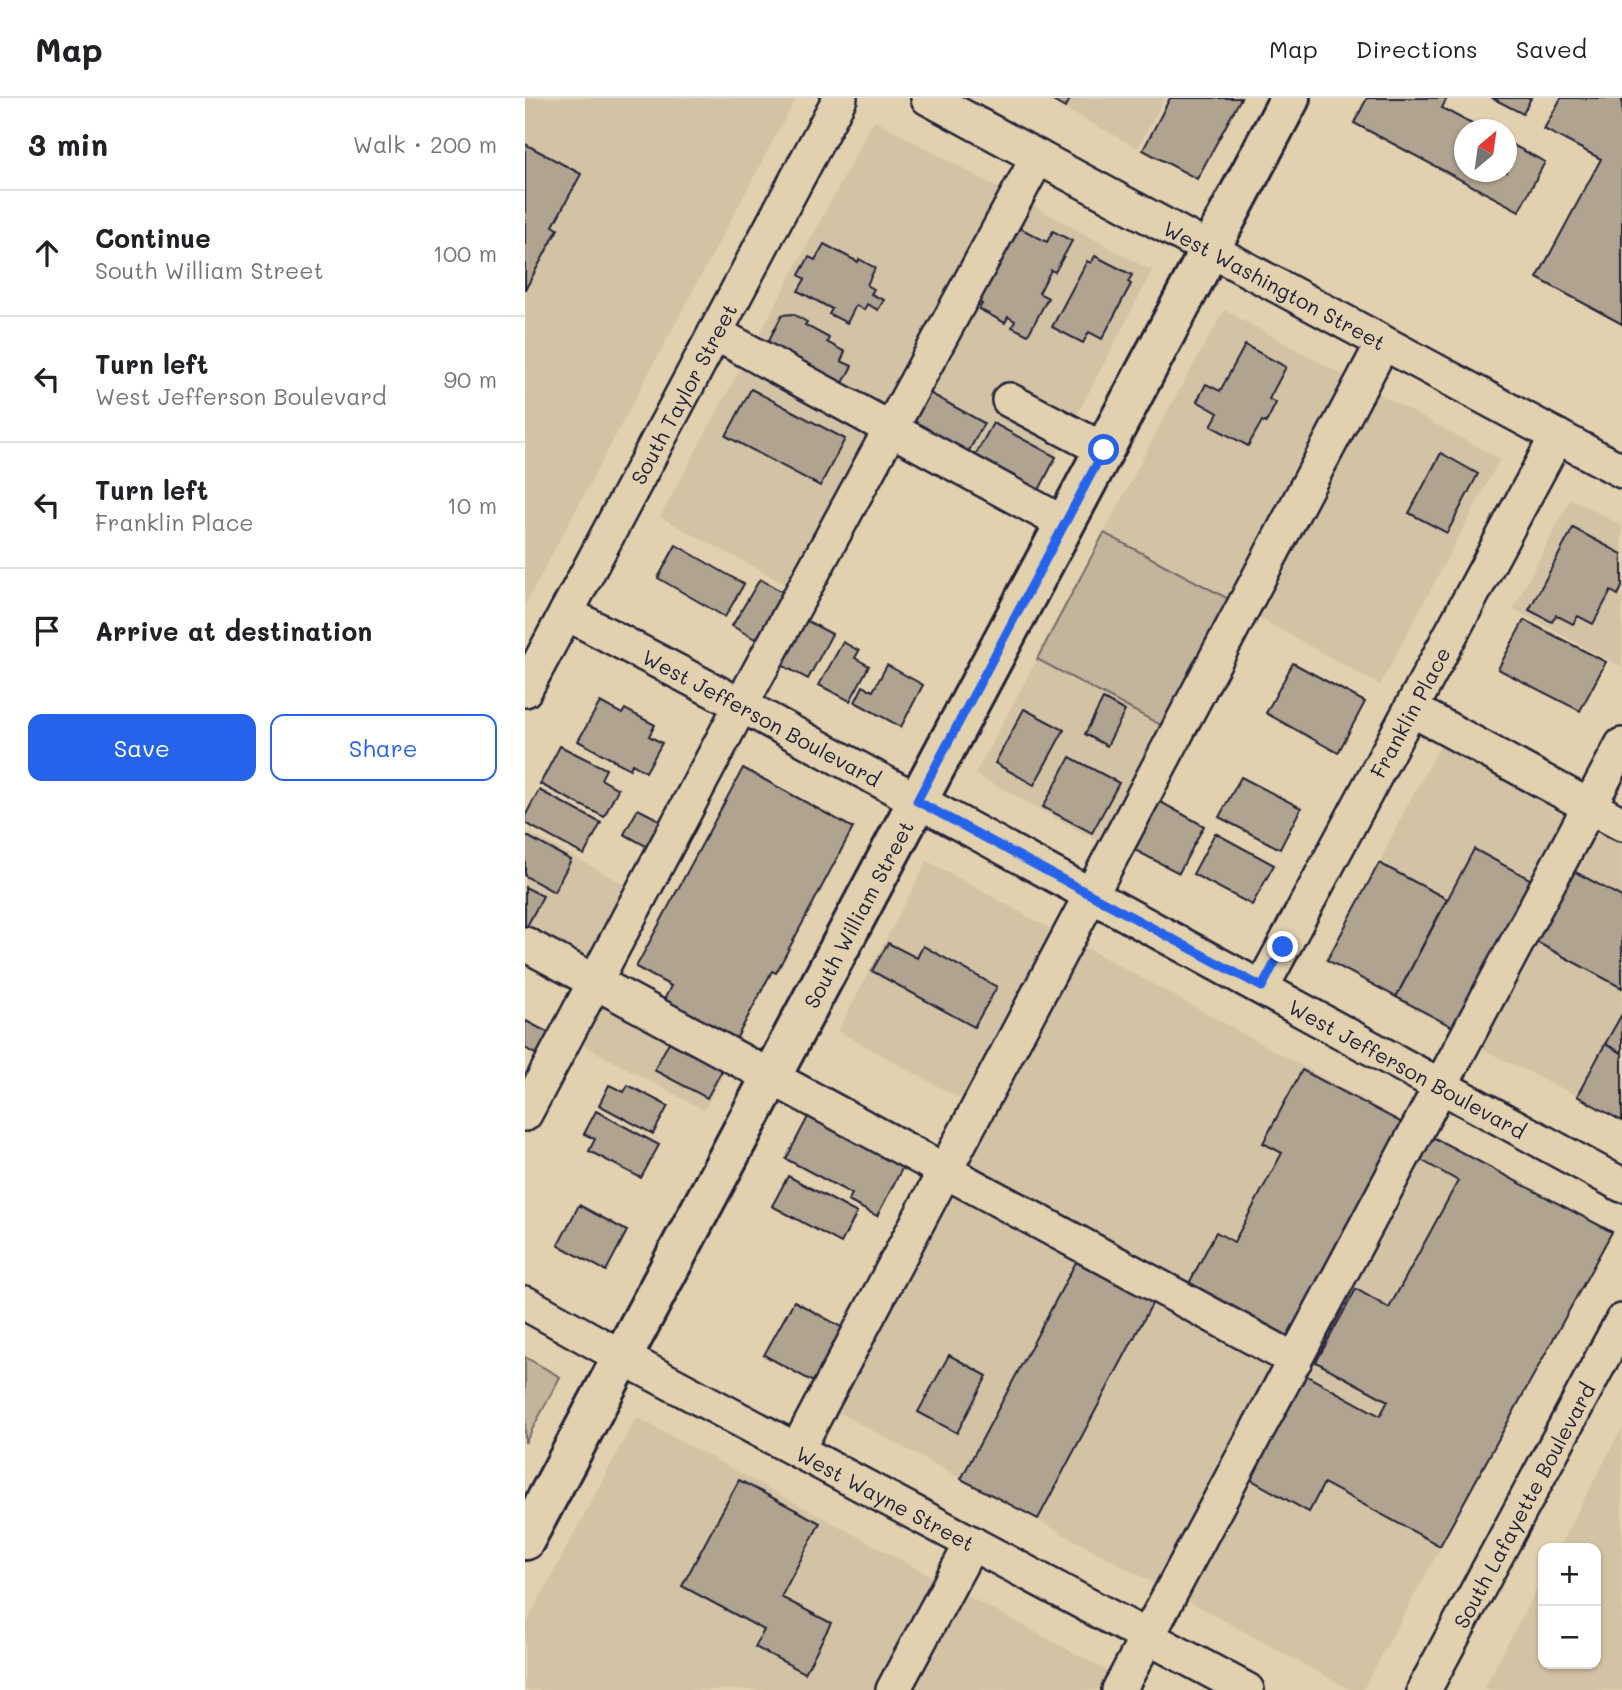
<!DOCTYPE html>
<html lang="en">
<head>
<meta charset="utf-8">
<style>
  body { margin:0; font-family:Mali,sans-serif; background:#f2f2f2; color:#202124 }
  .controls { position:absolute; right:21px; bottom:21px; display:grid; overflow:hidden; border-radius:14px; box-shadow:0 2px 5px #0004 }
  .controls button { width:63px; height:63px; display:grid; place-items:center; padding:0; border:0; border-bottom:2px solid #e0e0e0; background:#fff; color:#202124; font:35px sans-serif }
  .compass { position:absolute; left:929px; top:21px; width:63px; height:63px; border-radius:50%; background:#fff; box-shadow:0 2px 5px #0004; rotate:29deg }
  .stop { position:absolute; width:21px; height:21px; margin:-16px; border:5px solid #2563eb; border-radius:50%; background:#fff }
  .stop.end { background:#2563eb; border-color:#fff; box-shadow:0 2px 7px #0008 }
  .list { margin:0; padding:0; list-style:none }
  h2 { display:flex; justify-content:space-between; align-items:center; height:91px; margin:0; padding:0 28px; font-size:30px }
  h2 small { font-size:23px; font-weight:400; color:#757577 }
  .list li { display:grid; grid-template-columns:46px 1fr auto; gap:21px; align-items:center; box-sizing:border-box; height:126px; padding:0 28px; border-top:2px solid #e0e0e0 }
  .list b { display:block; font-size:26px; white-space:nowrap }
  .list p { margin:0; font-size:23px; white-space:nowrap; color:#757577 }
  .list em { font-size:23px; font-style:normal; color:#757577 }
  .actions { display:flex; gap:14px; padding:21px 28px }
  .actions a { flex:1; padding:16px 0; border:2px solid #2563eb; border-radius:14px; text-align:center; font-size:24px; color:#2563eb }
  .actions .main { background:#2563eb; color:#fff }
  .icon { flex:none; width:38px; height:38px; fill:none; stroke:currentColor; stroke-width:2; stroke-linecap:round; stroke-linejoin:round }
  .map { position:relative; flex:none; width:1097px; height:1592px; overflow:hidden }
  header { display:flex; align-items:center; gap:42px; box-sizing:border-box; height:98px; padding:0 35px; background:#fff; border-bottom:2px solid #e0e0e0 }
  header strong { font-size:33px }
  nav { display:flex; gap:38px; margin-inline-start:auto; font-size:24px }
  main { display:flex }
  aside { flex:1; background:#fff }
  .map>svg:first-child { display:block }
  .built { fill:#d3c3a5 }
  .green { fill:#c3b59b; stroke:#726c6b; stroke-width:2 }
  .building { fill:#b0a390; stroke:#22223b; stroke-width:2 }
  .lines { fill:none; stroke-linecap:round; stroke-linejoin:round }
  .minor-casing { stroke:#22223b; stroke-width:38 }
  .major-casing { stroke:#22223b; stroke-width:44 }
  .minor { stroke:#e2d1ae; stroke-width:33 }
  .major { stroke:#e2d1ae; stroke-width:38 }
  .route { stroke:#2563eb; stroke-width:9 }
  .labels { text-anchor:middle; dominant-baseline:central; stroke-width:5; stroke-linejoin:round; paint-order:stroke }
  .street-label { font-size:21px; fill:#22223b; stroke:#e2d1ae }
</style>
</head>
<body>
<header>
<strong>Map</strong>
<nav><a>Map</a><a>Directions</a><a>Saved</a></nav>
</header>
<main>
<aside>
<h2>3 min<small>Walk · 200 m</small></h2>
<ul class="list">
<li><svg class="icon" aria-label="ahead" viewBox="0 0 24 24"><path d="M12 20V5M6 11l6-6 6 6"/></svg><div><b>Continue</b><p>South William Street</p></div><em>100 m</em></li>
<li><svg class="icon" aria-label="left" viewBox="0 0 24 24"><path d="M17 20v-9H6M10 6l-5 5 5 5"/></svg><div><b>Turn left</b><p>West Jefferson Boulevard</p></div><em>90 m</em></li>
<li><svg class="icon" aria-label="left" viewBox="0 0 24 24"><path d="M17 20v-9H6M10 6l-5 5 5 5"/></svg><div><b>Turn left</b><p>Franklin Place</p></div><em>10 m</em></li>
<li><svg class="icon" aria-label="arrive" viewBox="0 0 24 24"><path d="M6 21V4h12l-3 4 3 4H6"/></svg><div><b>Arrive at destination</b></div></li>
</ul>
<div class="actions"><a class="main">Save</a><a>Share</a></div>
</aside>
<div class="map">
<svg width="1097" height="1592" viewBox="0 0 1097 1592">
  <rect width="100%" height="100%" fill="#e2d1ae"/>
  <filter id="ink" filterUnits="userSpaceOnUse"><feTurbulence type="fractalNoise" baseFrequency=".0143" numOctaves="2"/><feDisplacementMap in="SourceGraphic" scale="14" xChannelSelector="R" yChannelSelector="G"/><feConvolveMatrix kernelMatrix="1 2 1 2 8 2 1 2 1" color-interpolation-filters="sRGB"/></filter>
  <g filter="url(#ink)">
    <g class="built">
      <path d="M 0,0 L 271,0 L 0,507 Z"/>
      <path d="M 519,0 L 640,0 L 613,50 Z"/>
      <path d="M 349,22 L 481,94 L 362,319 L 229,247 Z"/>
      <path d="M 496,101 L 627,173 L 509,399 L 376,327 Z"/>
      <path d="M 699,212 L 829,283 L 713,506 L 579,435 L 636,325 Z"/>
      <path d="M 220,262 L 353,332 L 270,491 L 135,419 Z"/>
      <path d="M 845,291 L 975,361 L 855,587 L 725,515 Z"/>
      <path d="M 1046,400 L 1097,428 L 1097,569 L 988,511 Z"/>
      <path d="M 512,561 L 645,632 L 582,748 L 450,676 Z"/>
      <path d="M 920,639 L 1051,712 L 933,932 L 802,862 L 854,765 L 877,717 Z"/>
      <path d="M 1068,717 L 1097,733 L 1097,1023 L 1052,998 L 945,945 Z"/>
      <path d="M 0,732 L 108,791 L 65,872 L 0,838 Z"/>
      <path d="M 402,763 L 537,837 L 445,1006 L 313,933 Z"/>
      <path d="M 549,843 L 885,1027 L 765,1249 L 429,1069 Z"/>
      <path d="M 73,895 L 204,966 L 179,1012 L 49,942 Z"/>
      <path d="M 902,1036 L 1087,1134 L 838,1592 L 826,1592 L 652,1497 Z"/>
      <path d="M 422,1082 L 755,1264 L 636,1489 L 302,1308 Z"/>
      <path d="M 111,1319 L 588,1576 L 579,1592 L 0,1592 L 0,1528 Z"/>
      <path d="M 1097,1330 L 1097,1592 L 958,1592 L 1018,1479 L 1018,1566 L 1071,1566 L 1071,1450 L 1033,1450 Z"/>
    </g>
    <g class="green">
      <path d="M 579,435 L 713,506 L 645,632 L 512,561 Z"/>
      <path d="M 0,1259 L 35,1279 L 0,1345 Z"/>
    </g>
    <g class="building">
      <path d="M 523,0 L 546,0 L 540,10 Z"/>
      <path d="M 645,0 L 716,0 L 672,81 L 618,52 Z"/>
      <path d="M 842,0 L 922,0 L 917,10 L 958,32 L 940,32 L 940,74 L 982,74 L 982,44 L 1020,64 L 994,113 L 829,25 Z"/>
      <path d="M 967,0 L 1006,0 L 998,16 Z"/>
      <path d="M 1036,0 L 1097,0 L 1097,226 L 1012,180 L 1076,61 L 1019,31 Z"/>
      <path d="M 0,46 L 56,76 L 28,128 L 33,131 L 0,192 Z"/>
      <path d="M 491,128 L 522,144 L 528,133 L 547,143 L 530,174 L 526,172 L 514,195 L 523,200 L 503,237 L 487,229 L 490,223 L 483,219 L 480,225 L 454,211 L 457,206 L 453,204 L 465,183 L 462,181 Z"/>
      <path d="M 299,146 L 333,164 L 334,161 L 350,170 L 342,187 L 349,191 L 346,196 L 359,202 L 353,212 L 342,206 L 339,212 L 331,207 L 322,225 L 304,216 L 307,211 L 273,193 L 280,181 L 274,177 L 284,159 L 290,162 Z"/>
      <path d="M 570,158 L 607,177 L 603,184 L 606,186 L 577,241 L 564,234 L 558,245 L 527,229 L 562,163 L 566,165 Z"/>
      <path d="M 268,216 L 282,224 L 280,227 L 304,240 L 302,244 L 320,254 L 316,263 L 327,268 L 313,294 L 242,246 L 257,217 Z"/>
      <path d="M 720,247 L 761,269 L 744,301 L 751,305 L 741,325 L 737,323 L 723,348 L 686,328 L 693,315 L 672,303 L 681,286 L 695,293 Z"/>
      <path d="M 226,291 L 320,341 L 295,388 L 201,338 Z"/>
      <path d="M 401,293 L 459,325 L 439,362 L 380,330 Z"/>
      <path d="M 468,325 L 531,359 L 513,394 L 446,365 Z"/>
      <path d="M 916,355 L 953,376 L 922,435 L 884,415 Z"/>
      <path d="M 1048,430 L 1097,456 L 1097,489 L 1093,497 L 1086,493 L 1068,526 L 1053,518 L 1048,526 L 1031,517 L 1027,524 L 1004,512 Z"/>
      <path d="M 151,447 L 219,486 L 200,519 L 133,480 Z"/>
      <path d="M 235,481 L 266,499 L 239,546 L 207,528 Z"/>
      <path d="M 273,518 L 307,536 L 283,581 L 249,563 Z"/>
      <path d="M 999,522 L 1081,564 L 1055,613 L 973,571 Z"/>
      <path d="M 318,544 L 334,553 L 330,560 L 344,568 L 325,603 L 294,587 Z"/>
      <path d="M 768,565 L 840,604 L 813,655 L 741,615 Z"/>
      <path d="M 362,567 L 398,587 L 376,629 L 330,604 L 338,588 L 348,593 Z"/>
      <path d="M 578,601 L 600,613 L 582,648 L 560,636 Z"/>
      <path d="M 75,604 L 97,616 L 100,611 L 130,627 L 124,638 L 137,645 L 121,674 L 107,666 L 105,671 L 53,643 Z"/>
      <path d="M 499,611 L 539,632 L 509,687 L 470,665 Z"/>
      <path d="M 35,648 L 81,671 L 76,681 L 93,691 L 79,719 L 15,686 Z"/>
      <path d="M 545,659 L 594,685 L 567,735 L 518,709 Z"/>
      <path d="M 218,670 L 328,730 L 251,875 L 247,873 L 208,947 L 136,908 L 146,888 L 111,869 Z"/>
      <path d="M 716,679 L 776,710 L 755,751 L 694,719 Z"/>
      <path d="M 14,692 L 76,725 L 59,757 L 0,725 L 0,718 Z"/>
      <path d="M 632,702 L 679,728 L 654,775 L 606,750 Z"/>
      <path d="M 113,711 L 142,726 L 128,752 L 99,736 Z"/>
      <path d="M 690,735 L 749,767 L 727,807 L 668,776 Z"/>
      <path d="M 2,738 L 46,762 L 29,794 L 0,778 L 0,742 Z"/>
      <path d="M 949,751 L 1012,785 L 933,932 L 871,899 Z"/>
      <path d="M 854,765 L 922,801 L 871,899 L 802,862 Z"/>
      <path d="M 1041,769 L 1097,799 L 1097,890 L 1004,840 Z"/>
      <path d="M 0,789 L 18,798 L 0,832 Z"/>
      <path d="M 363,845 L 392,860 L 398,848 L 472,889 L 449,929 L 347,873 Z"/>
      <path d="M 1097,916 L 1097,955 L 1080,946 Z"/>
      <path d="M 1,923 L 24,935 L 12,957 L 0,950 L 0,926 Z"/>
      <path d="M 148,937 L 201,965 L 182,1000 L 129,972 Z"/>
      <path d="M 1080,946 L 1097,955 L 1097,1023 L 1052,998 Z"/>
      <path d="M 777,972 L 883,1028 L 765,1249 L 660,1193 L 691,1134 L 709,1144 L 757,1055 L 738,1045 Z"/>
      <path d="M 84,987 L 99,994 L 103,987 L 143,1008 L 128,1036 L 74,1007 Z"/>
      <path d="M 71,1013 L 134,1047 L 116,1080 L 64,1053 L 70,1041 L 59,1036 Z"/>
      <path d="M 285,1015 L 380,1065 L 352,1118 L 323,1103 L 327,1096 L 261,1061 Z"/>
      <path d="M 902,1036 L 1087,1134 L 915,1448 L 799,1385 L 784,1414 L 716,1376 L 773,1273 L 855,1318 L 863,1303 L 791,1264 L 831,1191 L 864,1210 L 933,1083 L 889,1058 Z"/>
      <path d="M 263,1078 L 332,1115 L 316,1145 L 247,1108 Z"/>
      <path d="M 54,1107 L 102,1133 L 81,1173 L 33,1147 Z"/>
      <path d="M 551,1164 L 628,1204 L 513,1421 L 436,1381 Z"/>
      <path d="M 269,1203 L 320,1231 L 290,1285 L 239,1257 Z"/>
      <path d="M 424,1257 L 462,1278 L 432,1335 L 393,1314 Z"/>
      <path d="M 214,1382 L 295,1425 L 256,1499 L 306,1525 L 280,1575 L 230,1549 L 239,1532 L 157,1488 Z"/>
    </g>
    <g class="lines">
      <defs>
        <g id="minor">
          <path id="s1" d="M 403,0 L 1097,373"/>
          <path d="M 190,235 L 540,426"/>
          <path d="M 484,302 L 579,352"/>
          <path id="s2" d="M 41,515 L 216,607 L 434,725 L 1097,1087"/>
          <path id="s3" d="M 0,592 L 315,0"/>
          <path d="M 886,611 L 1097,726"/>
          <path d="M 0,846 L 770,1262"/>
          <path id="s4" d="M 737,889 L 1032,338"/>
          <path d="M 0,1016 L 216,607 L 513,59"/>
          <path id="s5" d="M 0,1205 L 97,1259 L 722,1592"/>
          <path d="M 272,1352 L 858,245"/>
          <path d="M 368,1592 L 447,1445"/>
          <path d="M 594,1592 L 1097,647"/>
          <path id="s6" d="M 899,1592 L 1097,1223"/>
        </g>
        <g id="major">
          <path id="s7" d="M 0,1442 L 579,352 L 765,0"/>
        </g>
      </defs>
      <use href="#minor" class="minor-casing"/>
      <use href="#major" class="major-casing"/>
      <use href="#minor" class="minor"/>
      <use href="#major" class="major"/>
    </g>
  </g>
  <g class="lines" filter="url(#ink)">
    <path class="route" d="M 579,352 L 392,703 L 737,889 L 758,849"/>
  </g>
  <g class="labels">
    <g class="street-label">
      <text stroke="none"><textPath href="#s1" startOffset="394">West Washington Street</textPath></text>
      <text stroke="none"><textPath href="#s3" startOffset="336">South Taylor Street</textPath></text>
      <text stroke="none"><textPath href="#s4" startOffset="312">Franklin Place</textPath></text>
      <text stroke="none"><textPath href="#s2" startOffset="222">West Jefferson Boulevard</textPath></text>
      <text stroke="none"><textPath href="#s7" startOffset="709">South William Street</textPath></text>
      <text stroke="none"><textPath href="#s2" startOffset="957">West Jefferson Boulevard</textPath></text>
      <text stroke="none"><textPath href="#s5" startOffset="410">West Wayne Street</textPath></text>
      <text stroke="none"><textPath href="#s6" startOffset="210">South Lafayette Boulevard</textPath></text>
    </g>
  </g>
</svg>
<div class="controls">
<button>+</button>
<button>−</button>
</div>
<svg class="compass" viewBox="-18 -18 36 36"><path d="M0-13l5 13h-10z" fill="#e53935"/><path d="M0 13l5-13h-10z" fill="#757577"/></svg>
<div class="stop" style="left:579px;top:352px"></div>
<div class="stop end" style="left:758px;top:849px"></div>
</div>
</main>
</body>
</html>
